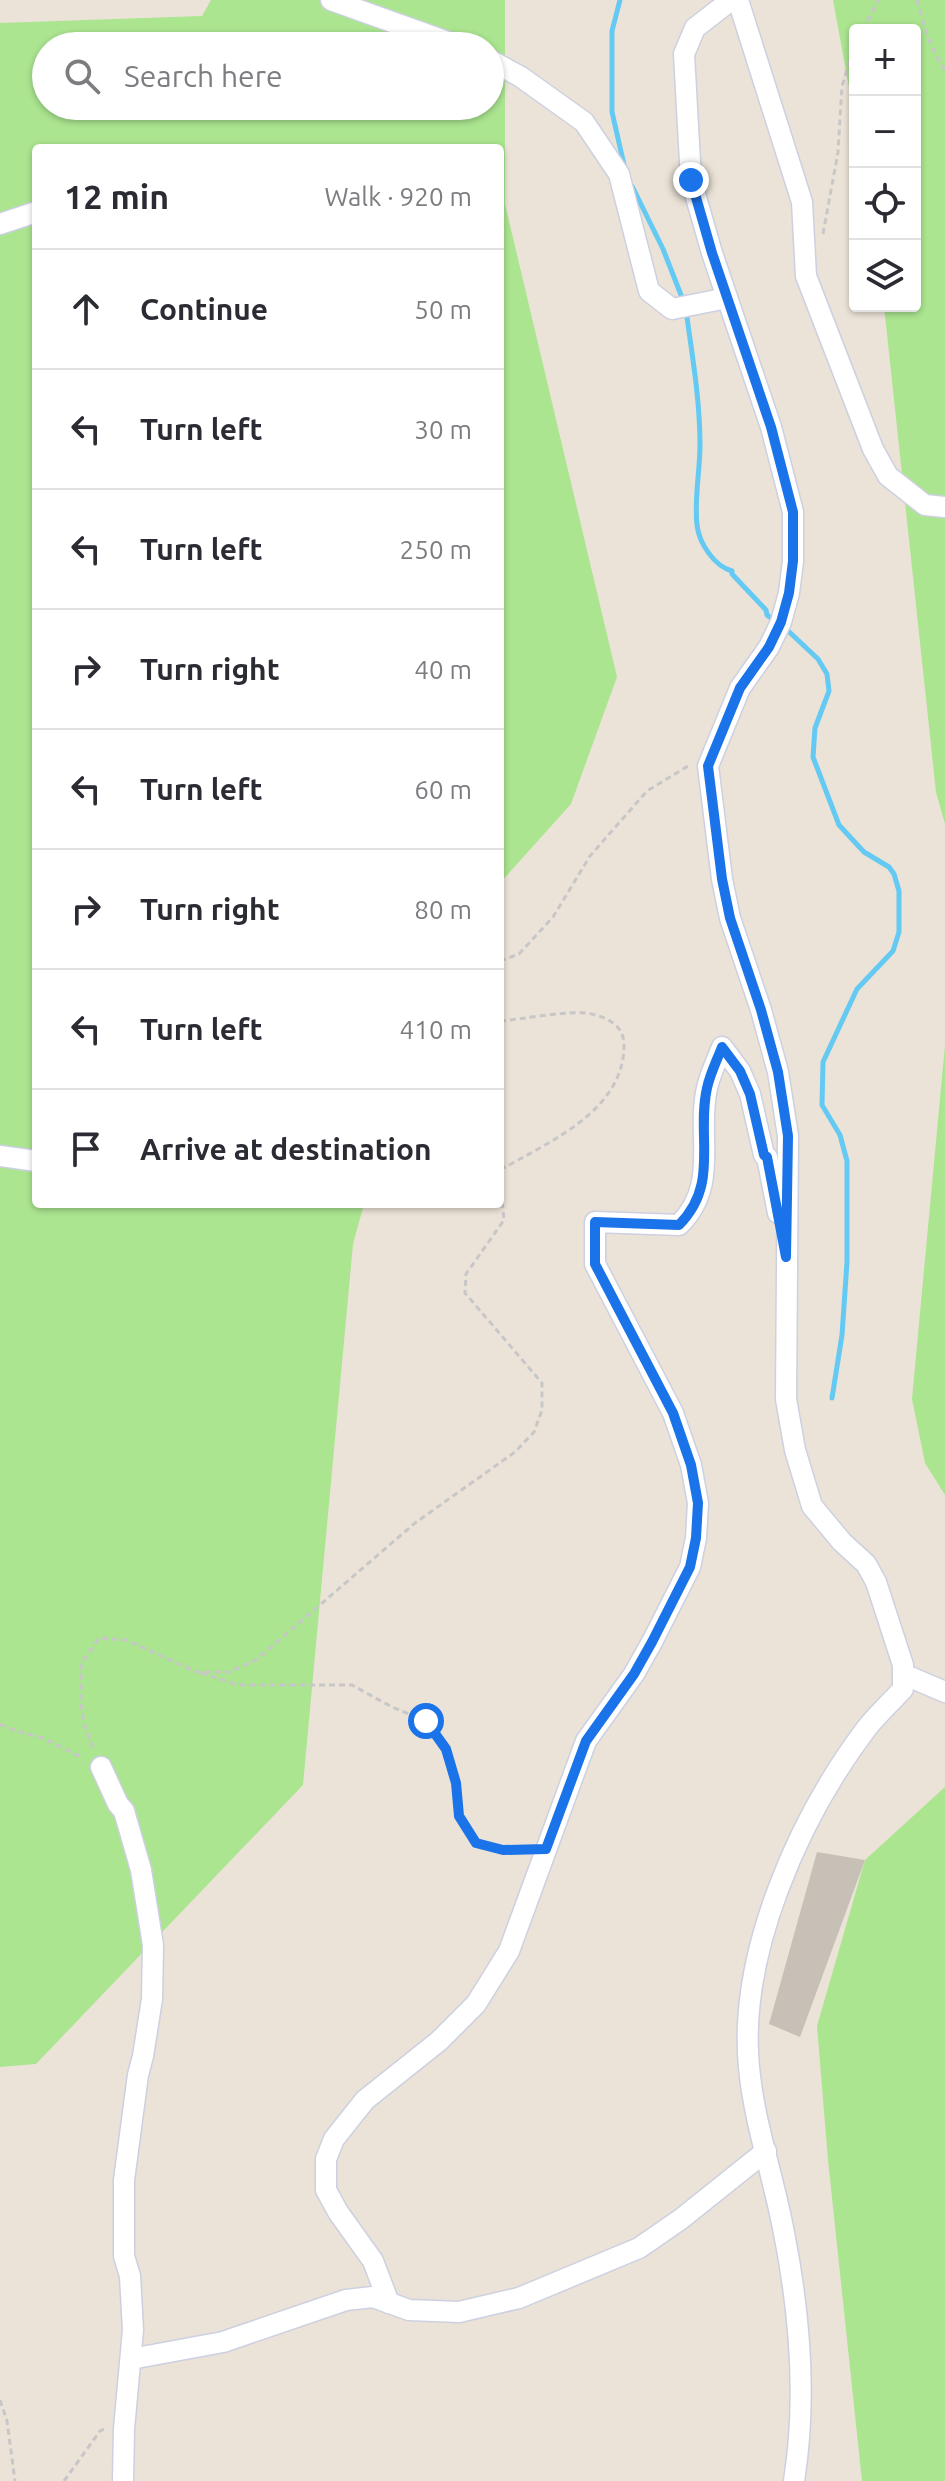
<!DOCTYPE html>
<html lang="en">
<head>
<meta charset="utf-8">
<style>
  body { margin:0; font-family:Ubuntu,sans-serif; background:#f2f2f3; color:#2b2b33 }
  .controls { position:absolute; right:24px; top:24px; display:grid; overflow:hidden; border-radius:8px; box-shadow:0 2px 6px #0004 }
  .controls button { width:72px; height:72px; display:grid; place-items:center; padding:0; border:0; border-bottom:2px solid #e1e1e2; background:#fff; color:#2b2b33; font:40px sans-serif }
  .stop { position:absolute; width:24px; height:24px; margin:-18px; border:6px solid #1a73e8; border-radius:50%; background:#fff }
  .stop.end { background:#1a73e8; border-color:#fff; box-shadow:0 2px 8px #0008 }
  .list { margin:0; padding:0; list-style:none }
  h2 { display:flex; justify-content:space-between; align-items:center; height:104px; margin:0; padding:0 32px; font-size:34px }
  h2 small { font-size:26px; font-weight:400; color:#7c7c81 }
  .list li { display:grid; grid-template-columns:52px 1fr auto; gap:24px; align-items:center; box-sizing:border-box; height:120px; padding:0 32px; border-top:2px solid #e1e1e2 }
  .list b { display:block; font-size:30px; white-space:nowrap }
  .list em { font-size:26px; font-style:normal; color:#7c7c81 }
  .icon { flex:none; width:44px; height:44px; fill:none; stroke:currentColor; stroke-width:2; stroke-linecap:round; stroke-linejoin:round }
  .map { position:relative; flex:none; width:945px; height:2481px; overflow:hidden }
  .search { position:absolute; background:#fff; box-shadow:0 2px 6px #0004; left:32px; top:32px; width:472px; height:88px; display:flex; align-items:center; gap:20px; box-sizing:border-box; padding:0 28px; border-radius:44px; color:#7c7c81; font-size:30px }
  .panel { position:absolute; background:#fff; box-shadow:0 2px 6px #0004; left:32px; top:144px; width:472px; height:1064px; border-radius:8px }
  .map>svg:first-child { display:block }
  .green { fill:#abe590; fill-rule:evenodd }
  .lines { fill:none; stroke-linecap:round; stroke-linejoin:round }
  .stream { stroke:#64caf3; stroke-width:5 }
  .building { fill:#c6c0b7 }
  .street-casing { stroke:#cdd0e1; stroke-width:23 }
  .path { stroke:#c7c7c7; stroke-width:3; stroke-dasharray:6 4; stroke-linecap:butt }
  .street { stroke:#fff; stroke-width:20 }
  .route { stroke:#1a73e8; stroke-width:10 }
</style>
</head>
<body>
<div class="map">
<svg width="945" height="2481" viewBox="0 0 945 2481">
  <rect width="100%" height="100%" fill="#ebe3d7"/>
  <g class="green">
    <path d="M 211,0 L 505,0 L 505,204 L 617,677 L 571,804 L 500,883 L 500,148 L 36,148 L 36,1204 L 364,1204 L 353,1244 L 303,1785 L 36,2064 L 0,2067 L 0,23 L 202,16 ZM 46,46 L 490,46 L 490,106 L 46,106 Z"/>
    <path d="M 833,0 L 945,0 L 945,824 L 936,792 L 884,306 L 915,306 L 915,30 L 855,30 L 855,120 Z"/>
    <path d="M 945,1045 L 945,1495 L 925,1463 L 912,1399 Z"/>
    <path d="M 945,1787 L 945,2481 L 862,2481 L 828,2160 L 817,2026 L 865,1860 Z"/>
  </g>
  <g class="lines">
    <g class="stream">
      <path d="M 620,0 L 612,31 L 612,112 L 625,169"/>
      <path d="M 632,186 L 663,249 L 683,300"/>
      <path d="M 686,310 C 692,355 700,399 700,445 C 700,471 694,499 697,525 C 699,543 714,566 732,571 L 732,574 L 766,610 L 767,615 L 776,622"/>
      <path d="M 784,627 L 818,659 L 827,674 L 829,691 L 815,728 L 813,757 L 839,825 L 864,852 L 889,867 L 894,874 L 899,891 L 899,932 L 893,951 L 857,989 L 823,1062 L 822,1105 L 840,1135 L 847,1161 L 847,1262 L 842,1335 L 832,1398"/>
    </g>
  </g>
  <path class="building" d="M 817,1852 L 865,1860 L 800,2037 L 769,2024 Z"/>
  <g class="lines">
    <defs>
      <g id="street">
        <path d="M 331,0 L 459,46"/>
        <path d="M 731,0 L 695,28 L 684,54 L 691,180 L 712,253 L 771,427 L 793,512 L 793,561 L 789,593 L 781,622 L 769,647 L 740,688 L 708,766 L 722,879 L 730,918 L 761,1010 L 778,1072 L 788,1136 L 786,1399 L 795,1450 L 812,1506 L 842,1542 L 866,1564 L 876,1582 L 903,1665 L 903,1689 C 891,1702 877,1715 866,1729 C 799,1818 738,1954 749,2067 C 754,2123 774,2178 784,2233 C 800,2314 807,2399 794,2481"/>
        <path d="M 738,0 L 802,202 L 806,276 L 873,449 L 888,476 L 925,505 L 945,507"/>
        <path d="M 490,60 L 521,77 L 584,122 L 619,174 L 649,291 L 672,309 L 727,298"/>
        <path d="M 0,224 L 36,212"/>
        <path d="M 0,1156 L 36,1161"/>
        <path d="M 903,1674 L 945,1692"/>
        <path d="M 101,1767 L 118,1804 L 124,1811 L 141,1870 L 153,1945 L 152,1999 L 143,2056 L 138,2075 L 124,2180 L 124,2256 L 130,2276 L 133,2330 L 124,2429 L 123,2481"/>
        <path d="M 389,2303 L 373,2261 L 338,2212 L 326,2190 L 326,2159 L 334,2139 L 365,2100 L 439,2041 L 476,2004 L 509,1951 L 586,1741 L 634,1674 L 652,1642 L 690,1567 L 696,1538 L 698,1503 L 691,1465 L 673,1413 L 595,1264 L 595,1222 L 679,1225 C 720,1184 696,1137 707,1088 C 710,1074 717,1060 722,1047 L 740,1071 L 750,1094 L 764,1155 L 767,1157 L 778,1213"/>
        <path d="M 131,2359 L 223,2342 L 346,2300 L 373,2297 L 409,2310 L 459,2312 L 519,2298 L 639,2248 L 681,2219 L 766,2151"/>
      </g>
    </defs>
    <use href="#street" class="street-casing"/>
    <g class="path">
      <path d="M 917,0 C 924,25 930,49 945,70"/>
      <path d="M 863,30 L 878,0"/>
      <path d="M 823,234 L 838,152 L 842,86 L 855,45"/>
      <path d="M 500,961 L 519,954 L 553,917 L 590,856 L 647,791 L 688,766"/>
      <path d="M 500,1021 C 523,1019 565,1011 586,1013 C 605,1016 624,1024 624,1045 C 624,1111 549,1142 500,1170"/>
      <path d="M 201,1673 L 238,1685 L 352,1685 L 392,1707 L 426,1721 L 446,1749 L 456,1783 L 459,1816 L 476,1843 L 503,1850 L 526,1850"/>
      <path d="M 0,1724 L 16,1731 L 43,1738 L 83,1758"/>
      <path d="M 93,1748 L 84,1724 L 81,1704 L 81,1664 L 99,1638 L 126,1640 L 197,1672 L 229,1672 L 256,1660 L 415,1523 L 515,1452 L 534,1432 L 542,1410 L 542,1383 L 465,1293 L 466,1274 L 504,1220 L 500,1180"/>
      <path d="M 0,2400 L 7,2421 L 15,2481"/>
      <path d="M 64,2481 L 100,2431 L 106,2428"/>
    </g>
    <use href="#street" class="street"/>
  </g>
  <g class="lines">
    <path class="route" d="M 426,1721 L 446,1749 L 456,1783 L 459,1816 L 476,1843 L 503,1850 L 546,1849 L 586,1741 L 634,1674 L 652,1642 L 690,1567 L 696,1538 L 698,1503 L 691,1465 L 673,1413 L 595,1264 L 595,1222 L 679,1225 C 720,1184 696,1137 707,1088 C 710,1074 717,1060 722,1047 L 740,1071 L 750,1094 L 764,1155 L 767,1157 L 786,1257 L 788,1136 L 778,1072 L 761,1010 L 730,918 L 722,879 L 708,766 L 740,688 L 769,647 L 781,622 L 789,593 L 793,561 L 793,512 L 771,427 L 712,253 L 691,180"/>
  </g>
</svg>
<div class="controls">
<button>+</button>
<button>−</button>
<button><svg class="icon" aria-label="locate" viewBox="0 0 24 24"><circle cx="12" cy="12" r="6"/><path d="M12 2v4M12 18v4M2 12h4M18 12h4"/></svg></button>
<button><svg class="icon" aria-label="layers" viewBox="0 0 24 24"><path d="M12 4l9 5-9 5-9-5zM3 14l9 5 9-5"/></svg></button>
</div>
<div class="stop" style="left:426px;top:1721px"></div>
<div class="stop end" style="left:691px;top:180px"></div>
<div class="search"><svg class="icon" aria-label="search" viewBox="0 0 24 24"><circle cx="10" cy="10" r="6"/><path d="M15 15l6 6"/></svg>Search here</div>
<section class="panel">
<h2>12 min<small>Walk · 920 m</small></h2>
<ul class="list">
<li><svg class="icon" aria-label="ahead" viewBox="0 0 24 24"><path d="M12 20V5M6 11l6-6 6 6"/></svg><div><b>Continue</b></div><em>50 m</em></li>
<li><svg class="icon" aria-label="left" viewBox="0 0 24 24"><path d="M17 20v-9H6M10 6l-5 5 5 5"/></svg><div><b>Turn left</b></div><em>30 m</em></li>
<li><svg class="icon" aria-label="left" viewBox="0 0 24 24"><path d="M17 20v-9H6M10 6l-5 5 5 5"/></svg><div><b>Turn left</b></div><em>250 m</em></li>
<li><svg class="icon" aria-label="right" viewBox="0 0 24 24"><path d="M7 20v-9h11M14 6l5 5-5 5"/></svg><div><b>Turn right</b></div><em>40 m</em></li>
<li><svg class="icon" aria-label="left" viewBox="0 0 24 24"><path d="M17 20v-9H6M10 6l-5 5 5 5"/></svg><div><b>Turn left</b></div><em>60 m</em></li>
<li><svg class="icon" aria-label="right" viewBox="0 0 24 24"><path d="M7 20v-9h11M14 6l5 5-5 5"/></svg><div><b>Turn right</b></div><em>80 m</em></li>
<li><svg class="icon" aria-label="left" viewBox="0 0 24 24"><path d="M17 20v-9H6M10 6l-5 5 5 5"/></svg><div><b>Turn left</b></div><em>410 m</em></li>
<li><svg class="icon" aria-label="arrive" viewBox="0 0 24 24"><path d="M6 21V4h12l-3 4 3 4H6"/></svg><div><b>Arrive at destination</b></div></li>
</ul>
</section>
</div>
</body>
</html>
